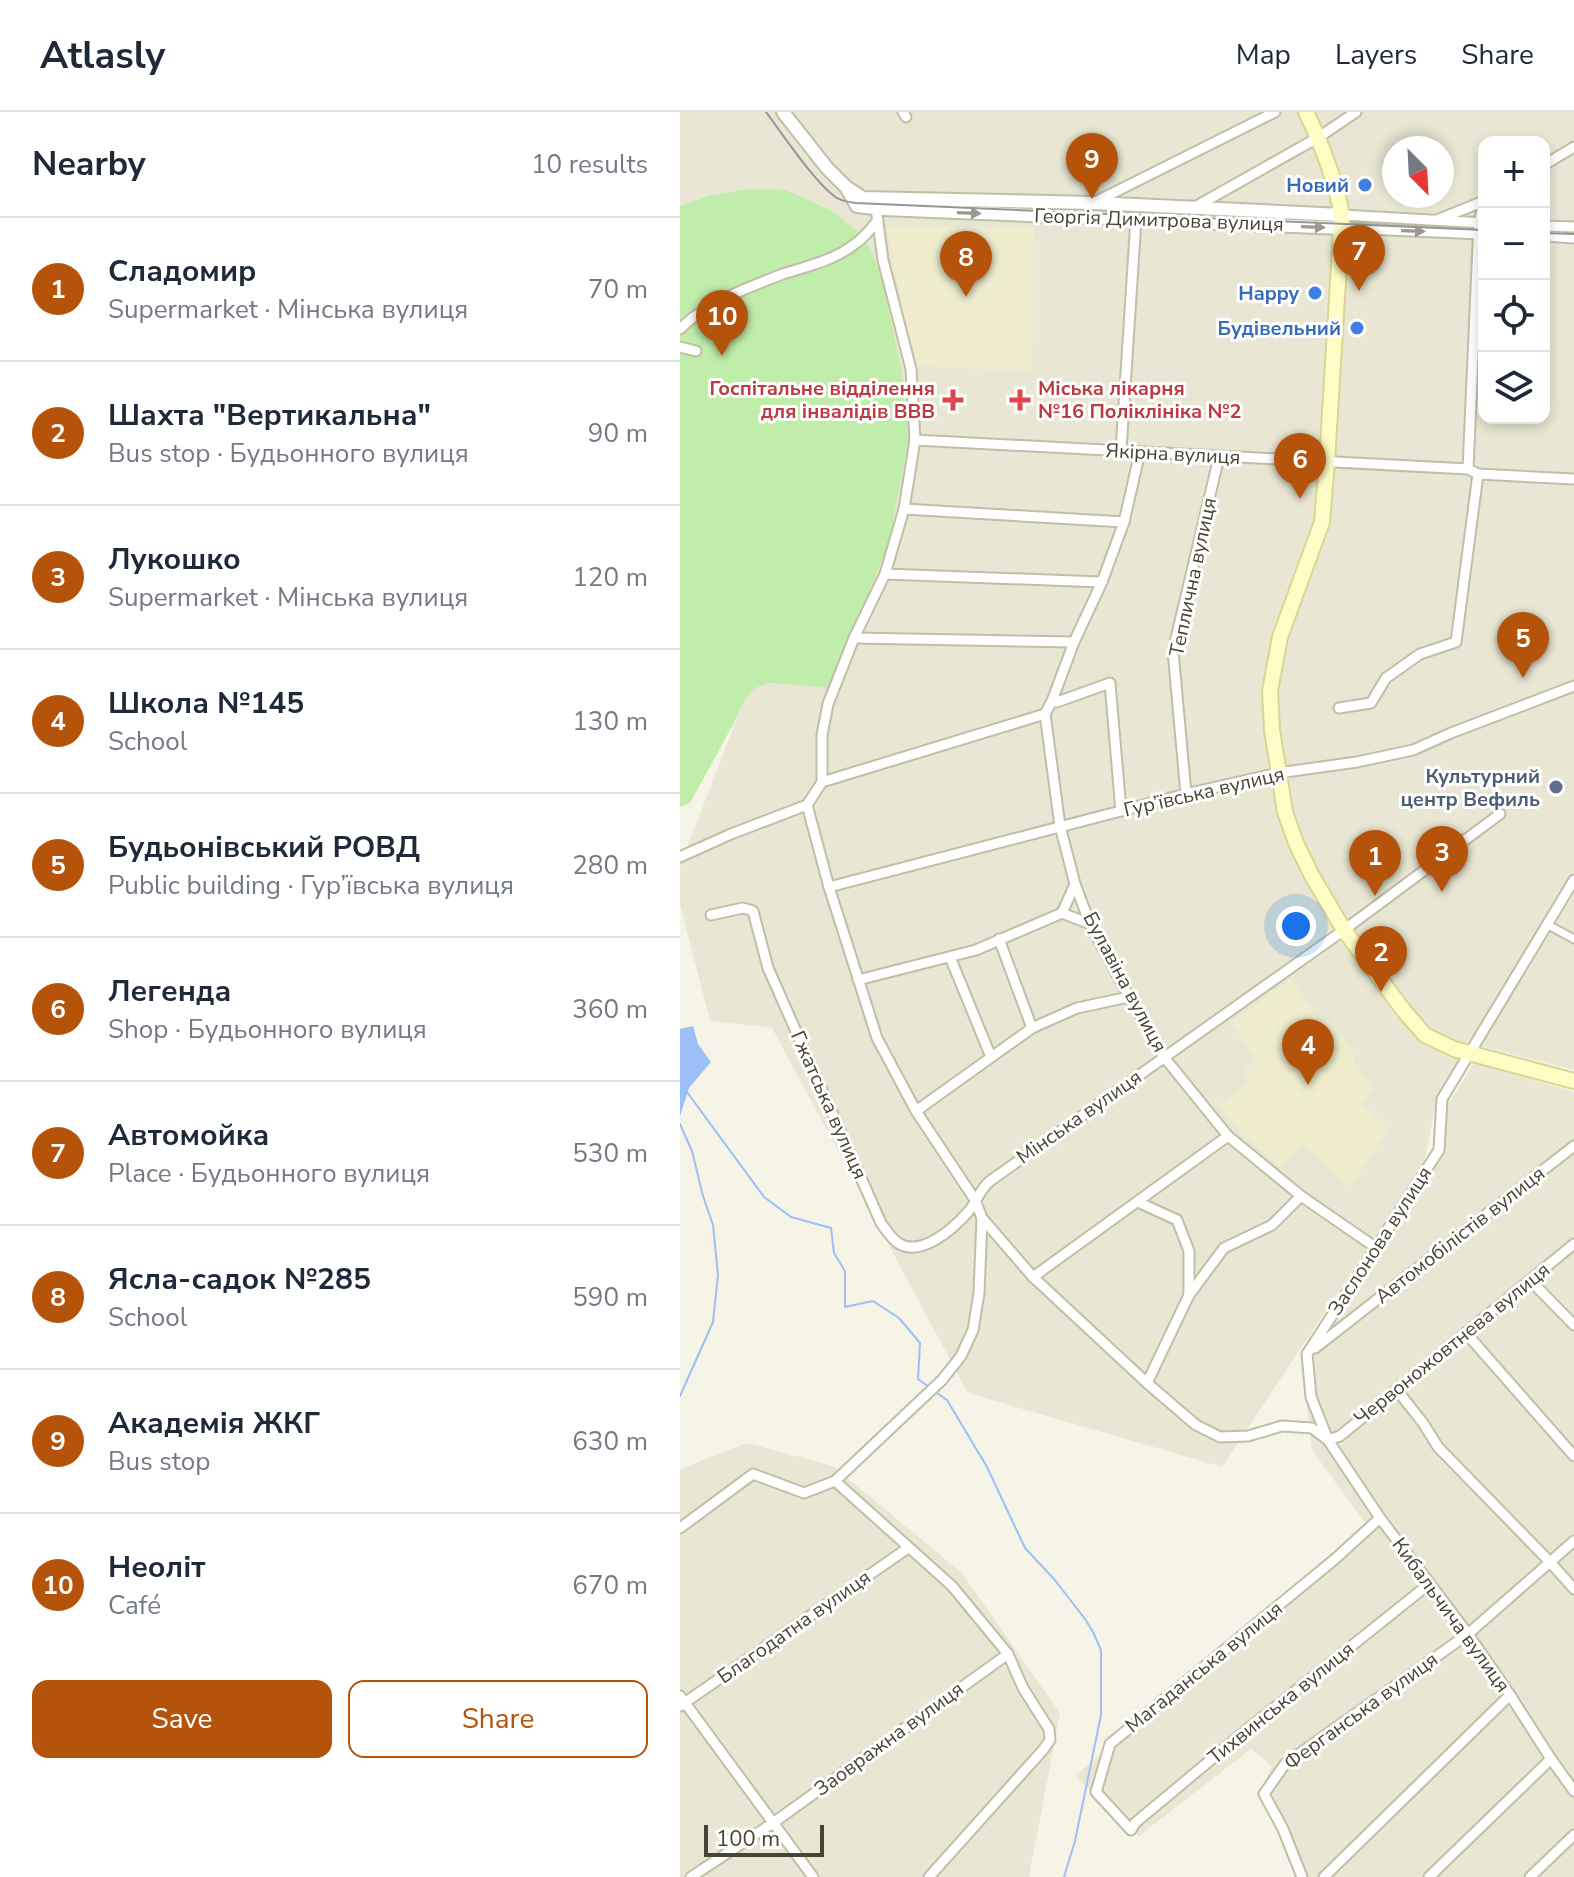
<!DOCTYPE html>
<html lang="en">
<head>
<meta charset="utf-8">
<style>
  body { margin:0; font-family:"Nunito Sans",sans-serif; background:#f2f2f3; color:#1f2937 }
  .controls { position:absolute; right:24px; top:24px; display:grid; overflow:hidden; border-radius:16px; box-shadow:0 4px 12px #0003 }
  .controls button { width:72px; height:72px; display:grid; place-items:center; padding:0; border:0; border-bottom:2px solid #e0e1e3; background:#fff; color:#1f2937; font:40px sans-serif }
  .compass { position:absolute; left:702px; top:24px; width:72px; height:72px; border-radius:50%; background:#fff; box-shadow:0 4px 12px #0003; rotate:156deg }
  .scale { position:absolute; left:24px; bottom:20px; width:120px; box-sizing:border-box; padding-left:8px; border:4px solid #484534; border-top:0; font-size:22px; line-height:28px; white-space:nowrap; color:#484534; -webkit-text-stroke:6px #fff; paint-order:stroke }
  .you { position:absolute; left:616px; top:814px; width:28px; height:28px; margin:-20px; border:6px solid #fff; border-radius:50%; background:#1a73e8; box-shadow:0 0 0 12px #1a73e833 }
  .badge { display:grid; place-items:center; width:52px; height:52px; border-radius:50%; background:#b45309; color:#fff; font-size:26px; font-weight:700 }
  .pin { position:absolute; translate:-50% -66px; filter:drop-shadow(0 2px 4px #0008) }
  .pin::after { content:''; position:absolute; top:42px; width:28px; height:24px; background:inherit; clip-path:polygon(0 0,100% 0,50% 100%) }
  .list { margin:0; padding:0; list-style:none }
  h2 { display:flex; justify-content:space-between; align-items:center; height:104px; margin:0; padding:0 32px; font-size:34px }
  h2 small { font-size:26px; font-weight:400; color:#747a83 }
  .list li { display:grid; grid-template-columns:52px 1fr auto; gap:24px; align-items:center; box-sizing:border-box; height:144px; padding:0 32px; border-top:2px solid #e0e1e3 }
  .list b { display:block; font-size:30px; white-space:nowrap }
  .list p { margin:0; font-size:26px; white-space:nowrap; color:#747a83 }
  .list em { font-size:26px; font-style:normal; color:#747a83 }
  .actions { display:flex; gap:16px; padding:24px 32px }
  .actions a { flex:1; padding:18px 0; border:2px solid #b45309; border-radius:16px; text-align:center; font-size:28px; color:#b45309 }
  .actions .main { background:#b45309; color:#fff }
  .icon { flex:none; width:44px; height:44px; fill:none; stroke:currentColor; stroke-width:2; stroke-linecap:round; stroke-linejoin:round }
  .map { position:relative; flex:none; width:894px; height:1765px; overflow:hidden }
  header { display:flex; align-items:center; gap:48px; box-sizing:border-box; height:112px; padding:0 40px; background:#fff; border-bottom:2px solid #e0e1e3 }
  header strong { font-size:38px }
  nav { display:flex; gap:44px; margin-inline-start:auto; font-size:28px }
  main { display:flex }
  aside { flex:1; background:#fff }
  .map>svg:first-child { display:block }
  .residential { fill:#e9e7d3; fill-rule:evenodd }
  .education { fill:#efedce }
  .green { fill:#c1edaa }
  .water { fill:#9cbff8 }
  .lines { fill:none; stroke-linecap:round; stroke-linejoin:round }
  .stream { stroke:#9cbff8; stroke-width:2 }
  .pedestrian-casing { stroke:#c1bea7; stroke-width:11 }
  .minor-casing { stroke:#c1bea7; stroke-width:13 }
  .tertiary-casing { stroke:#c1bea7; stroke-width:16 }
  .secondary-casing { stroke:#d9d691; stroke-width:18 }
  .pedestrian { stroke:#fff; stroke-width:7 }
  .minor { stroke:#fff; stroke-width:9 }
  .tertiary { stroke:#fff; stroke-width:12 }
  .secondary { stroke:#fffdc6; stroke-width:14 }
  .tram { stroke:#969696; stroke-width:2 }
  .oneway { fill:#9a998f }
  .shop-dot { fill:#3f7fe0; stroke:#fff; stroke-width:3 }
  .health-dot { fill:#e0444e; stroke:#fff; stroke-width:3 }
  .service-dot { fill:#5c6f8a; stroke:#fff; stroke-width:3 }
  .labels { text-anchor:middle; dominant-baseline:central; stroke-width:6; stroke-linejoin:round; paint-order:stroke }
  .shop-label { font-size:20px; font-weight:bold; fill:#366cbe; stroke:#fff; text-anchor:end }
  .street-label { font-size:20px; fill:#484534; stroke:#fff }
  .health-label { font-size:20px; font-weight:bold; fill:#be3a42; stroke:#fff; text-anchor:end }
  .service-label { font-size:20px; font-weight:bold; fill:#4e5e75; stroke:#fff; text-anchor:end }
</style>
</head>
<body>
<header>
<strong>Atlasly</strong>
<nav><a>Map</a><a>Layers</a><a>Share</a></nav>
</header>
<main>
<aside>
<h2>Nearby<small>10 results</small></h2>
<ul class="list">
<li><span class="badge">1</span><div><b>Сладомир</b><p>Supermarket · Мінська вулиця</p></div><em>70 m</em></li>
<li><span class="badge">2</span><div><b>Шахта &quot;Вертикальна&quot;</b><p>Bus stop · Будьонного вулиця</p></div><em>90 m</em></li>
<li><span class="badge">3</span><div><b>Лукошко</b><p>Supermarket · Мінська вулиця</p></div><em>120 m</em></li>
<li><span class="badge">4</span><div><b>Школа №145</b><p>School</p></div><em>130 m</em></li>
<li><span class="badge">5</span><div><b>Будьонівський РОВД</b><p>Public building · Гур’ївська вулиця</p></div><em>280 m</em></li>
<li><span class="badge">6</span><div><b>Легенда</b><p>Shop · Будьонного вулиця</p></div><em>360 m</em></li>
<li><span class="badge">7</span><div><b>Автомойка</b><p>Place · Будьонного вулиця</p></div><em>530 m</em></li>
<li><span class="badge">8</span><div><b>Ясла-садок №285</b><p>School</p></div><em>590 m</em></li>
<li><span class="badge">9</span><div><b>Академія ЖКГ</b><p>Bus stop</p></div><em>630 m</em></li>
<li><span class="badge">10</span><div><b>Неоліт</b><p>Café</p></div><em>670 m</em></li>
</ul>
<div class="actions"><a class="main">Save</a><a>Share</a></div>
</aside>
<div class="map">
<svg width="894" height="1765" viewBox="0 0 894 1765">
  <rect width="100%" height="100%" fill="#f5f4e6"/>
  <g class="residential">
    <path d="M 0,0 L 894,0 L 894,761 L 755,994 L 745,1049 L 542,1355 L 288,1281 L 92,916 L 30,909 L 0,792 L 0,754 L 62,593 L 73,578 L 85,572 L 93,571 L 229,325 L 222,259 L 202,166 L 28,84 L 0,94 ZM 804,30 L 864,30 L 864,306 L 804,306 ZM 714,36 L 762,36 L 762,84 L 714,84 Z"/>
    <path d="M 894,782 L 894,958 L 800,934 Z"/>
    <path d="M 794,951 L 894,980 L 894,1765 L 625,1765 L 578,1684 L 592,1654 L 571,1637 L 459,1724 L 395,1664 L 686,1412 L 632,1338 L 621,1243 L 760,1048 L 766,996 Z"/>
    <path d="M 67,1331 L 153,1354 L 282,1461 L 380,1601 L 349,1765 L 0,1765 L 0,1357 Z"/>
  </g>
  <g class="education">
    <path d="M 207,115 L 353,115 L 352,259 L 234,254 Z"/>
    <path d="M 611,867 L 636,903 L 653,912 L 671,936 L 677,957 L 693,977 L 682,991 L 709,1017 L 670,1074 L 623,1032 L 600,1055 L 558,1018 L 539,993 L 570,970 L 564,959 L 577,947 L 550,911 Z"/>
  </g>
  <path class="green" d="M 69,77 L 106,78 L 150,98 L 176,118 L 190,135 L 202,166 L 222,259 L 229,325 L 209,431 L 150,576 L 93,571 C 71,573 64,588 56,607 L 10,691 L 0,695 L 0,94 L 28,84 Z"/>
  <path class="water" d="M 13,914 L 18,932 L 31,950 L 9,976 L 0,1004 L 0,917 Z"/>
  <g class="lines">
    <g class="stream">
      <path d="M 7,980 L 84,1085 L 111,1105 L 151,1116 L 154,1141 L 165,1159 L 165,1195 L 193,1189 L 219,1206 L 240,1231 L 238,1267 L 249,1275"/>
      <path d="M 0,1012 L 12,1039 L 23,1084 L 33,1113 L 38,1163 L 33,1210 L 0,1284"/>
      <path d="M 254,1279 L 267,1288 L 307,1355 L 345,1436 L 374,1467 L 405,1507 L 413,1520 L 421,1538 L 421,1603 L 395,1729 L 384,1765"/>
    </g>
    <defs>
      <path id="pedestrian" d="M 868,813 L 894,827"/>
      <g id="minor">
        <path d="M 223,0 L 226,5"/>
        <path d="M 864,53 L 894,35"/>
        <path d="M 415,90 L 595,0"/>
        <path d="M 515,95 L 639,25 L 676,0"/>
        <path d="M 662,103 L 804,111"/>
        <path d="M 757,108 L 804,89"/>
        <path d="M 864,114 L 894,115"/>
        <path d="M 661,116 L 802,122"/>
        <path d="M 864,124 L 894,126"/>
        <path d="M 0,217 C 24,192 71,174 103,162 C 127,154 152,149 172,134 C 183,127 190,118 198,108"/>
        <path d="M 0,235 L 16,239"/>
        <path d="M 235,328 L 788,357 L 798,362 L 894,367"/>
        <path d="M 441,338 L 456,107"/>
        <path d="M 460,340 L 444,410 L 422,470 L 394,530 L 372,589 L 365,602 L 380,714 L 395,772 L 410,812 L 449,885 L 484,945 L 548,1024 L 621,1084 L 695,1135"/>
        <path d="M 788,357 L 799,111 L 804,89"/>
        <path d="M 224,397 L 444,410"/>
        <path d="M 205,462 L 422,470"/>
        <path d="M 174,526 L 394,530"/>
        <path d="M 372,589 L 377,590 L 430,571 L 441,699"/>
        <path d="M 659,596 L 691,591 L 706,566 L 740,542 L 776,530 L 798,362"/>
        <path d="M 142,670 L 365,602"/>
        <path d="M 506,682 L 493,539 L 539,345"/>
        <path d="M 127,693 L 149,775 L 197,926 L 236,999 L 295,1088 L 302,1106 L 353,1165 L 467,1271 L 516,1313 L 540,1325 L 568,1324 L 602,1314 L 632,1316 L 648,1328"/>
        <path d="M 127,693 L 142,670 L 142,623 L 148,592 L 174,526 L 205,462 L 224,397 L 235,328 L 231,257 L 203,148 L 196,96"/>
        <path d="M 0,745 L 51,722 L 127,693"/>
        <path d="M 894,768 L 762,987 L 759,1038 L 627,1242 L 631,1285 L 648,1328 L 700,1406 L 788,1522 L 830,1583 L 871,1647 L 894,1679"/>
        <path d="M 149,775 L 506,682 L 598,661 L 677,650 L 733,638 L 771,621 L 894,574"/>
        <path d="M 382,801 L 410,812"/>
        <path d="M 31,803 L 63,796 L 73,799 L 88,856 L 201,1111 C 206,1118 211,1126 218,1131 C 241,1146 274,1116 288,1100 C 297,1090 299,1078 310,1069 L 664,818 L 820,702"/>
        <path d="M 319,827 L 352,916"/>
        <path d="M 270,845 L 311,945"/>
        <path d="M 178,868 L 296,838 L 382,801 L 395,772"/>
        <path d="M 236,999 L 352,916 L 397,896 L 449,885"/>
        <path d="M 458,1090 L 497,1108 L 509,1139 L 509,1183"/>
        <path d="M 353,1165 L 548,1024"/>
        <path d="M 850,1168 L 894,1213"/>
        <path d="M 786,1221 L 894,1344"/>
        <path d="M 635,1236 L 894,1034"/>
        <path d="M 467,1271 L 509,1183 L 544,1136 L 592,1113 L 621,1084"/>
        <path d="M 717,1278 L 743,1311 L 758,1335 L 869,1449 L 894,1477"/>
        <path d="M 648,1328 L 660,1324 L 894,1132"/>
        <path d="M 155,1369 L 272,1474 L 328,1542 L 343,1576 L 369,1617 L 370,1628 L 363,1638 L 249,1765"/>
        <path d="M 700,1406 L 655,1447 L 430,1632 L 416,1680 L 451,1718 L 455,1711 L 569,1616 L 749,1472"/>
        <path d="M 0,1416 L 73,1362 L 124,1381 L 155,1369 L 262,1268 L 281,1244 L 293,1218 L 299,1181 L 302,1106"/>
        <path d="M 0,1584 L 133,1765"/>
        <path d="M 0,1594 L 228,1436"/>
        <path d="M 11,1765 L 93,1711 L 328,1542"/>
        <path d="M 622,1765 L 603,1717 L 584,1682 L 605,1652 L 788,1522 L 894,1429"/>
        <path d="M 644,1765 L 830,1583"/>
        <path d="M 749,1765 L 871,1647"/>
        <path d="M 850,1765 L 894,1723"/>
      </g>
      <g id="tertiary">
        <path d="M 103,0 L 147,56 L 166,75 L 177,94 L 203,97 L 661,116"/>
        <path d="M 169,77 L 183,86 L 414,91 L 662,103"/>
      </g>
      <path id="secondary" d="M 626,0 C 642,33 655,67 662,103 L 647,350 L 642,410 L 600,525 L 590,579 L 592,618 L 605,700 L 616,731 L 632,764 L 664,818 L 724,899 L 745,923 L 774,937 L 894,969"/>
    </defs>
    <use href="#pedestrian" class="pedestrian-casing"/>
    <use href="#minor" class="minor-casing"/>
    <use href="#tertiary" class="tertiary-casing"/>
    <use href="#secondary" class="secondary-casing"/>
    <use href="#pedestrian" class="pedestrian"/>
    <use href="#minor" class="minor"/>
    <use href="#tertiary" class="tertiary"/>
    <use href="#secondary" class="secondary"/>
    <g class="tram">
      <path d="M 86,0 C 101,20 137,74 157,86 C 162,89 169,90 175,91 L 804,118"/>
      <path d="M 864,121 L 894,122"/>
    </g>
  </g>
  <defs><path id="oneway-solid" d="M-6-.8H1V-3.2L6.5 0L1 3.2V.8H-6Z" transform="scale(2)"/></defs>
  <g class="oneway">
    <use href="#oneway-solid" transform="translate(289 101) rotate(2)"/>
    <use href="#oneway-solid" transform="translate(633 115) rotate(2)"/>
    <use href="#oneway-solid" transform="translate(733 119) rotate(2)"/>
  </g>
  <g class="shop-dot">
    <circle cx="685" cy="73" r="8"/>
    <circle cx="635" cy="181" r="8"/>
    <circle cx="677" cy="216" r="8"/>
  </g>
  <g class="health-dot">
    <path d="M269 276h8v8h8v8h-8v8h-8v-8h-8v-8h8z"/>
    <path d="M336 276h8v8h8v8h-8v8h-8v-8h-8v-8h8z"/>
  </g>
  <circle class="service-dot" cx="876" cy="675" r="8"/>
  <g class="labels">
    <g class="shop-label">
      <text x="669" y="73">Новий</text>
      <text x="619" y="181">Happy</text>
      <text x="661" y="216">Будівельний</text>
    </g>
    <g class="street-label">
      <text transform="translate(479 108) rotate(2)">Георгія Димитрова вулиця</text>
      <text transform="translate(493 342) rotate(3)">Якірна вулиця</text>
      <text transform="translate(513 465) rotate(-78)">Теплична вулиця</text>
      <text transform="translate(524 680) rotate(-13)">Гур’ївська вулиця</text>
      <text transform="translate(445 870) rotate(62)">Булавіна вулиця</text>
      <text transform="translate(149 993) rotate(66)">Гжатська вулиця</text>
      <text transform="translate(399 1005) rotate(-35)">Мінська вулиця</text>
      <text transform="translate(780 1123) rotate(-38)">Автомобілістів вулиця</text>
      <text transform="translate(700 1129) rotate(-57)">Заслонова вулиця</text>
      <text transform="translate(772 1232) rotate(-39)">Червоножовтнева вулиця</text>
      <text transform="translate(771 1503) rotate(54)">Кибальчича вулиця</text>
      <text transform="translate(114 1515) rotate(-35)">Благодатна вулиця</text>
      <text transform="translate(524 1555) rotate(-39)">Магаданська вулиця</text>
      <text transform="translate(601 1591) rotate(-39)">Тихвинська вулиця</text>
      <text transform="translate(681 1599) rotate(-36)">Ферганська вулиця</text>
      <text transform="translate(209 1627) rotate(-36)">Заовражна вулиця</text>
    </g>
    <g class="health-label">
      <text x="255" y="276">Госпітальне відділення<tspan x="255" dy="23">для інвалідів ВВВ</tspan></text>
      <text x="358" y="276" text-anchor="start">Міська лікарня<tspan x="358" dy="23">№16 Поліклініка №2</tspan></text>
    </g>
    <g class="service-label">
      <text x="860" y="664">Культурний<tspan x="860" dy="23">центр Вефиль</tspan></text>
    </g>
  </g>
</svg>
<div class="controls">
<button>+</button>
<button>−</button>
<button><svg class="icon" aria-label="locate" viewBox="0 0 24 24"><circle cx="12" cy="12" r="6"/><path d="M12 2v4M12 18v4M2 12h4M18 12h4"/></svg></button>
<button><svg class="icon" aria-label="layers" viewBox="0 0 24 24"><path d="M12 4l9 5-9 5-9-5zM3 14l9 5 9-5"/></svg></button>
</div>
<svg class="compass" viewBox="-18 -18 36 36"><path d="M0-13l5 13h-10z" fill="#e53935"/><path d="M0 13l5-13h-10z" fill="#747a83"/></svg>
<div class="scale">100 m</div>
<div class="you"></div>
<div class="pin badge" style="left:695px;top:784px">1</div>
<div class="pin badge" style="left:701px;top:880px">2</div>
<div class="pin badge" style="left:762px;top:780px">3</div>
<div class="pin badge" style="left:628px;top:973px">4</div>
<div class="pin badge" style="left:843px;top:566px">5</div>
<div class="pin badge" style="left:620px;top:387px">6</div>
<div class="pin badge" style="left:679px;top:179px">7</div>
<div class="pin badge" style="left:286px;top:185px">8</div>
<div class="pin badge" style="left:412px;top:87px">9</div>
<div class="pin badge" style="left:42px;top:244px">10</div>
</div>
</main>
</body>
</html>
